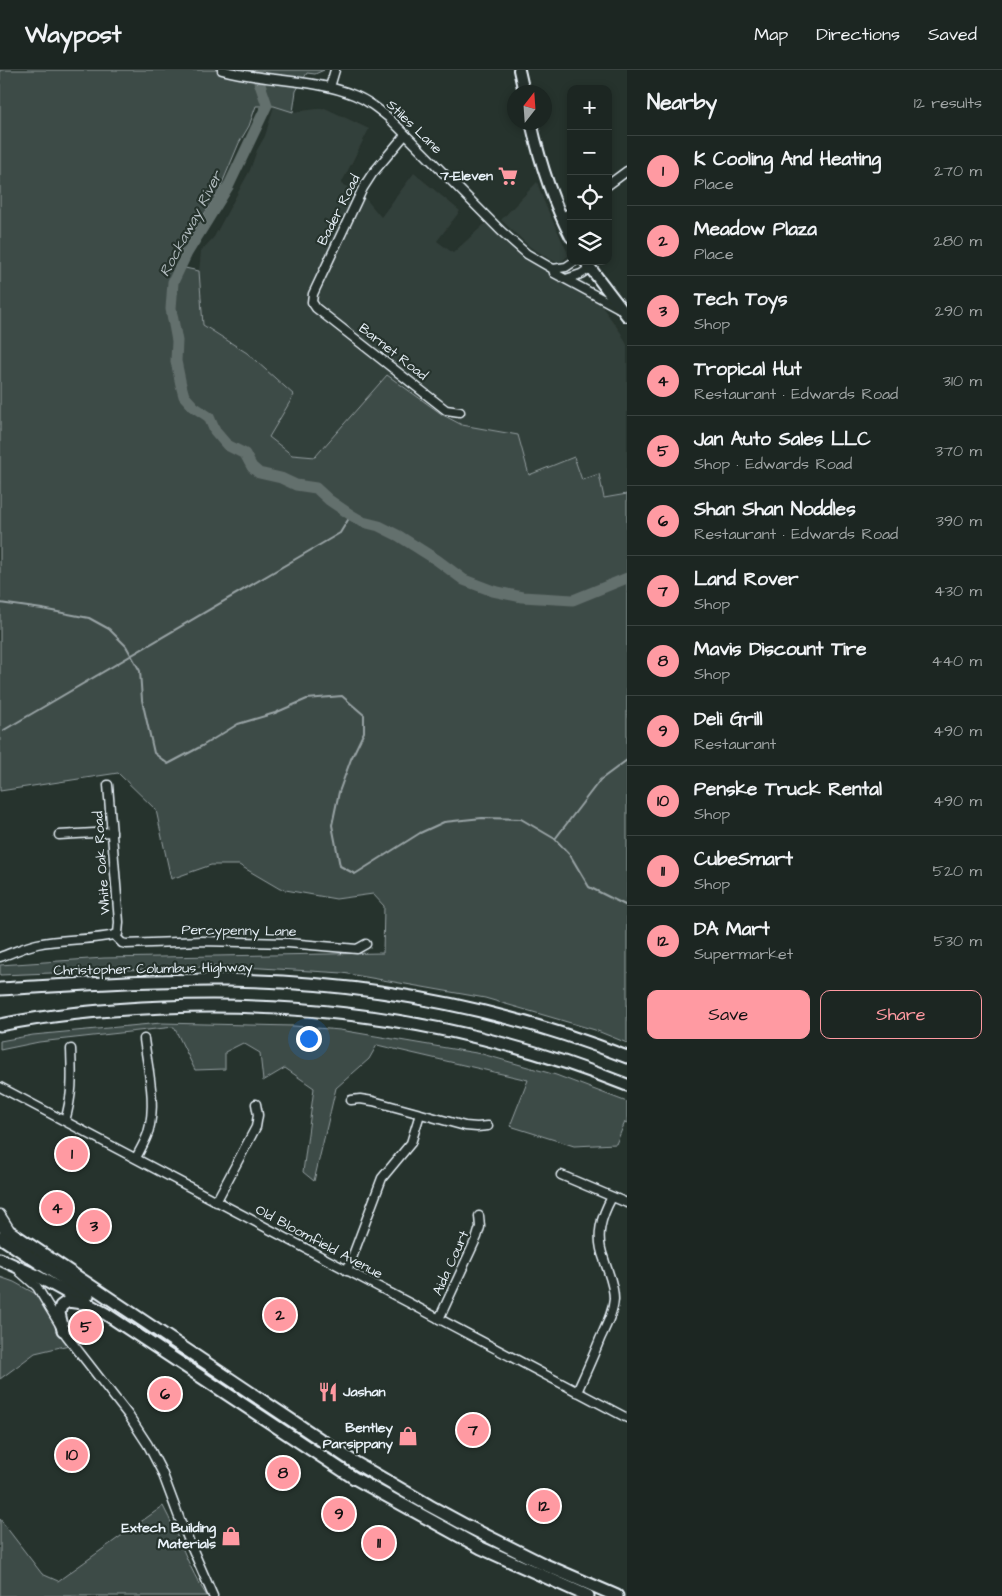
<!DOCTYPE html>
<html lang="en">
<head>
<meta charset="utf-8">
<style>
  body { margin:0; font-family:"Architects Daughter",sans-serif; background:#29322f; color:#f1f3f6 }
  .controls { position:absolute; right:15px; top:15px; display:grid; overflow:hidden; border-radius:10px; box-shadow:0 2px 8px #0003 }
  .controls button { width:45px; height:45px; display:grid; place-items:center; padding:0; border:0; border-bottom:1px solid #3a4340; background:#1c2622; color:#f1f3f6; font:25px sans-serif }
  .compass { position:absolute; left:507px; top:15px; width:45px; height:45px; border-radius:50%; background:#1c2622; box-shadow:0 2px 8px #0003; rotate:17deg }
  .you { position:absolute; left:308px; top:968px; width:18px; height:18px; margin:-12px; border:4px solid #fff; border-radius:50%; background:#1a73e8; box-shadow:0 0 0 8px #1a73e833 }
  .badge { display:grid; place-items:center; width:32px; height:32px; border-radius:50%; background:#ff9aa2; color:#111; font-size:16px; font-weight:700 }
  .pin { position:absolute; translate:-50% -50%; border:2px solid #fff; box-shadow:0 1px 5px #0006 }
  .list { margin:0; padding:0; list-style:none }
  h2 { display:flex; justify-content:space-between; align-items:center; height:65px; margin:0; padding:0 20px; font-size:21px }
  h2 small { font-size:16px; font-weight:400; color:#a0a5a5 }
  .list li { display:grid; grid-template-columns:32px 1fr auto; gap:15px; align-items:center; box-sizing:border-box; height:70px; padding:0 20px; border-top:1px solid #3a4340 }
  .list b { display:block; font-size:19px; white-space:nowrap }
  .list p { margin:0; font-size:16px; white-space:nowrap; color:#a0a5a5 }
  .list em { font-size:16px; font-style:normal; color:#a0a5a5 }
  .actions { display:flex; gap:10px; padding:15px 20px }
  .actions a { flex:1; padding:11px 0; border:1px solid #ff9aa2; border-radius:10px; text-align:center; font-size:18px; color:#ff9aa2 }
  .actions .main { background:#ff9aa2; color:#111 }
  .icon { flex:none; width:28px; height:28px; fill:none; stroke:currentColor; stroke-width:2; stroke-linecap:round; stroke-linejoin:round }
  .map { position:relative; flex:none; width:627px; height:1526px; overflow:hidden }
  header { display:flex; align-items:center; gap:30px; box-sizing:border-box; height:70px; padding:0 25px; background:#1c2622; border-bottom:1px solid #3a4340 }
  header strong { font-size:24px }
  nav { display:flex; gap:28px; margin-inline-start:auto; font-size:18px }
  main { display:flex }
  aside { flex:1; background:#1c2622 }
  .map>svg:first-child { display:block }
  .built { fill:#333f3a }
  .green { fill:#3e4b47; stroke:#939ea0 }
  .lines { fill:none; stroke-linecap:round; stroke-linejoin:round }
  .stream { stroke:#98a3a5; stroke-width:2 }
  .river { stroke:#636f6d; stroke-width:11 }
  .minor-casing { stroke:#e8f1f8; stroke-width:11 }
  .major-casing { stroke:#e8f1f8; stroke-width:14 }
  .highway-casing { stroke:#e8f1f8; stroke-width:15 }
  .minor { stroke:#26332d; stroke-width:8 }
  .major { stroke:#26332d; stroke-width:10 }
  .highway { stroke:#26332d; stroke-width:11 }
  .labels { text-anchor:middle; dominant-baseline:central; stroke-width:4.5; stroke-linejoin:round; paint-order:stroke }
  .street-label { font-size:14px; fill:#e8f1f8; stroke:#26332d }
  .poi-label { font-size:14px; font-weight:bold; fill:#e8f1f8; stroke:#26332d; text-anchor:end }
  .water-label { font-size:15px; font-style:italic; fill:#b3bdc0; stroke:#26332d }
</style>
</head>
<body>
<header>
<strong>Waypost</strong>
<nav><a>Map</a><a>Directions</a><a>Saved</a></nav>
</header>
<main>
<div class="map">
<svg width="627" height="1526" viewBox="0 0 627 1526">
  <rect width="100%" height="100%" fill="#26332d"/>
  <filter id="ink" filterUnits="userSpaceOnUse"><feTurbulence type="fractalNoise" baseFrequency=".02" numOctaves="2"/><feDisplacementMap in="SourceGraphic" scale="10" xChannelSelector="R" yChannelSelector="G"/><feConvolveMatrix kernelMatrix="1 2 1 2 8 2 1 2 1" color-interpolation-filters="sRGB"/></filter>
  <g filter="url(#ink)">
    <g class="built">
      <path d="M 274,36 L 293,42 L 325,38 L 369,59 L 341,114 L 361,123 L 381,147 L 414,103 L 460,141 L 437,171 L 453,183 L 490,149 L 500,161 L 561,204 L 576,200 L 621,263 L 627,275 L 627,424 L 604,428 L 599,404 L 582,410 L 529,405 L 518,365 L 462,355 L 443,345 L 387,305 L 315,387 L 292,385 L 269,367 L 247,283 L 203,255 L 199,202 L 201,181 L 214,167 L 250,100 L 257,80 L 265,66 Z"/>
      <path d="M 537,112 L 545,134 L 567,181 L 568,186 L 560,193 L 555,192 L 530,177 L 501,150 Z"/>
    </g>
    <g class="green">
      <path d="M 0,0 L 324,0 L 315,4 L 307,3 L 296,21 L 293,42 L 274,36 L 256,36 L 249,56 L 239,73 L 218,123 L 171,195 L 199,201 L 203,255 L 247,283 L 294,325 L 269,367 L 292,385 L 315,387 L 387,305 L 443,345 L 462,355 L 518,365 L 529,405 L 574,387 L 582,410 L 599,404 L 604,428 L 627,424 L 627,973 L 595,960 L 485,928 L 343,903 L 228,896 L 0,905 L 0,895 L 104,888 L 383,883 L 384,836 L 373,824 L 336,829 L 280,819 L 239,795 L 211,795 L 171,809 L 156,740 L 118,703 L 0,721 Z"/>
      <path d="M 161,953 L 294,956 L 340,960 L 482,984 L 556,1005 L 627,1032 L 627,1053 L 625,1052 L 616,1074 L 574,1076 L 510,1056 L 528,1010 L 377,975 L 369,989 L 336,1018 L 314,1111 L 303,1102 L 314,1018 L 285,998 L 263,1011 L 260,983 L 243,973 L 225,982 L 225,999 L 195,1000 L 174,957 L 39,972 L 0,980 L 0,971 L 33,965 Z"/>
      <path d="M 0,1207 L 14,1212 L 54,1234 L 47,1240 L 69,1275 L 35,1283 L 0,1309 Z"/>
      <path d="M 163,1436 C 179,1466 188,1498 207,1526 L 0,1526 L 0,1449 L 42,1504 L 58,1511 Z"/>
    </g>
    <g class="lines">
      <g class="stream">
        <path d="M 0,533 L 42,539 L 89,548 L 109,559 L 126,576 L 140,601 L 142,630 L 154,683 L 168,694 L 202,676 L 238,654 L 275,643 L 307,629 L 342,626 L 364,645 L 364,662 L 351,689 L 339,722 L 332,755 L 340,796 L 355,804 L 420,763 L 444,752 L 482,748 L 521,749 L 555,769 L 570,785 L 589,817 L 627,836"/>
        <path d="M 4,660 L 340,463 L 351,445"/>
        <path d="M 555,769 L 600,710 L 627,690"/>
      </g>
      <path class="river" d="M 255,0 L 267,35 L 229,115 L 187,183 L 173,212 L 171,239 L 177,271 L 176,291 L 181,315 L 184,326 L 194,337 L 209,347 L 215,361 L 227,375 L 245,384 L 252,397 L 259,403 L 281,408 L 296,415 L 316,418 L 329,430 L 351,445 L 363,452 L 379,456 L 399,466 L 437,490 L 464,510 L 493,521 L 522,527 L 573,530 L 627,508"/>
      <defs>
        <g id="minor">
          <path d="M 222,0 C 265,12 312,8 354,25 C 367,30 378,39 389,48 L 501,161 L 527,184 L 553,199 L 554,203 L 619,238"/>
          <path d="M 330,17 L 335,0"/>
          <path d="M 405,65 L 372,104 L 363,118 L 313,224 L 312,232 L 316,238 L 446,340 L 460,342"/>
          <path d="M 608,115 L 627,101"/>
          <path d="M 561,148 L 571,142"/>
          <path d="M 553,199 L 566,197 L 575,191"/>
          <path d="M 566,209 L 581,204 L 590,198"/>
          <path d="M 59,765 L 112,762"/>
          <path d="M 114,865 L 122,873 L 126,874 L 202,871 L 288,873 L 357,879 L 366,874"/>
          <path d="M 0,887 C 12,883 24,877 37,874 C 64,868 92,871 118,864 L 119,852 L 108,715"/>
          <path d="M 0,1017 L 627,1348"/>
          <path d="M 351,1030 L 360,1029 L 373,1031 L 465,1056 L 477,1057 L 488,1056"/>
          <path d="M 65,1051 C 73,1023 72,1007 71,979"/>
          <path d="M 136,1088 C 140,1080 145,1072 148,1063 C 157,1033 148,1000 144,969"/>
          <path d="M 561,1105 L 627,1133"/>
          <path d="M 216,1132 L 256,1057 L 258,1045 L 256,1034"/>
          <path d="M 0,1144 L 9,1158"/>
          <path d="M 347,1201 L 382,1108 L 411,1073 L 420,1044"/>
          <path d="M 20,1202 L 37,1217 L 66,1265 L 129,1346 L 148,1375 L 162,1402 L 180,1450 L 213,1526"/>
          <path d="M 439,1249 L 477,1167 L 480,1157 L 479,1146"/>
          <path d="M 577,1322 C 585,1304 593,1287 600,1269 C 606,1256 613,1243 614,1229 C 614,1214 608,1203 604,1189 C 595,1166 601,1147 612,1127"/>
        </g>
        <g id="major">
          <path d="M 519,0 L 524,22"/>
          <path d="M 531,52 C 540,92 552,131 571,167"/>
          <path d="M 585,191 L 627,246"/>
        </g>
        <g id="highway">
          <path d="M 0,919 C 76,915 151,909 227,910 C 363,912 500,937 627,987"/>
          <path d="M 0,955 C 54,944 110,939 165,937 C 323,931 480,956 627,1015"/>
          <path d="M 0,1155 L 354,1392 L 430,1436 L 467,1456 L 543,1494 L 617,1526"/>
          <path d="M 0,1167 L 88,1225"/>
          <path d="M 0,1189 L 35,1205 L 106,1244 L 354,1408 L 481,1478 L 588,1526"/>
          <path d="M 63,1260 L 59,1243 L 61,1236 L 68,1231 L 82,1233"/>
        </g>
      </defs>
      <use href="#minor" class="minor-casing"/>
      <use href="#major" class="major-casing"/>
      <use href="#highway" class="highway-casing"/>
      <use href="#minor" class="minor"/>
      <use href="#major" class="major"/>
      <use href="#highway" class="highway"/>
    </g>
  </g>
  <defs>
    <symbol id="supermarket-bare" viewBox="-9 -9 18 18"><path d="M-6-5.5h2.5l.6 2H6L4.5 2H-2.5L-4.4-4H-6ZM-1.5 3.2a1.3 1.3 0 1 0 .1 0ZM3 3.2a1.3 1.3 0 1 0 .1 0Z" fill="#ff9aa2" stroke="#26332d" stroke-width="2.5" paint-order="stroke"/></symbol>
    <symbol id="restaurant-bare" viewBox="-9 -9 18 18"><path d="M-5-6h1v4h1v-4h1v4h1v-4h1v5L-1.5 .5V6h-2V.5L-5-1ZM5-6V6H3V1.5H1.5Q1.5-4 5-6Z" fill="#ff9aa2" stroke="#26332d" stroke-width="2.5" paint-order="stroke"/></symbol>
    <symbol id="shop-bare" viewBox="-9 -9 18 18"><path d="M-5-2.5h2.3a2.7 3.5 0 0 1 5.4 0H5L5.5 6h-11ZM-1.5-2.5h3a1.5 2.3 0 0 0-3 0Z" fill="#ff9aa2" stroke="#26332d" stroke-width="2.5" paint-order="stroke"/></symbol>
  </defs>
  <g fill-rule="evenodd">
    <use href="#supermarket-bare" x="494" y="92" width="28" height="28"/>
    <use href="#restaurant-bare" x="314" y="1308" width="28" height="28"/>
    <use href="#shop-bare" x="394" y="1352" width="28" height="28"/>
    <use href="#shop-bare" x="217" y="1452" width="28" height="28"/>
  </g>
  <g class="labels">
    <g class="street-label">
      <text transform="translate(414 57) rotate(44)">Stiles Lane</text>
      <text transform="translate(339 140) rotate(-63)">Bader Road</text>
      <text transform="translate(393 282) rotate(38)">Barnet Road</text>
      <text transform="translate(102 793) rotate(-94)">White Oak Road</text>
      <text transform="translate(239 861) rotate(1)">Percypenny Lane</text>
      <text transform="translate(153 899) rotate(-1)">Christopher Columbus Highway</text>
      <text transform="translate(319 1172) rotate(28)">Old Bloomfield Avenue</text>
      <text transform="translate(451 1193) rotate(-66)">Aida Court</text>
    </g>
    <g class="poi-label">
      <text x="493" y="106">7-Eleven</text>
      <text x="343" y="1322" text-anchor="start">Jashan</text>
      <text x="393" y="1358">Bentley<tspan x="393" dy="16">Parsippany</tspan></text>
      <text x="216" y="1458">Extech Building<tspan x="216" dy="16">Materials</tspan></text>
    </g>
    <g class="water-label">
      <text transform="translate(191 154) rotate(-62)">Rockaway River</text>
    </g>
  </g>
</svg>
<div class="controls">
<button>+</button>
<button>−</button>
<button><svg class="icon" aria-label="locate" viewBox="0 0 24 24"><circle cx="12" cy="12" r="6"/><path d="M12 2v4M12 18v4M2 12h4M18 12h4"/></svg></button>
<button><svg class="icon" aria-label="layers" viewBox="0 0 24 24"><path d="M12 4l9 5-9 5-9-5zM3 14l9 5 9-5"/></svg></button>
</div>
<svg class="compass" viewBox="-18 -18 36 36"><path d="M0-13l5 13h-10z" fill="#e53935"/><path d="M0 13l5-13h-10z" fill="#a0a5a5"/></svg>
<div class="you"></div>
<div class="pin badge" style="left:72px;top:1084px">1</div>
<div class="pin badge" style="left:280px;top:1245px">2</div>
<div class="pin badge" style="left:94px;top:1156px">3</div>
<div class="pin badge" style="left:57px;top:1138px">4</div>
<div class="pin badge" style="left:86px;top:1257px">5</div>
<div class="pin badge" style="left:165px;top:1324px">6</div>
<div class="pin badge" style="left:473px;top:1360px">7</div>
<div class="pin badge" style="left:283px;top:1403px">8</div>
<div class="pin badge" style="left:339px;top:1444px">9</div>
<div class="pin badge" style="left:72px;top:1385px">10</div>
<div class="pin badge" style="left:379px;top:1473px">11</div>
<div class="pin badge" style="left:544px;top:1436px">12</div>
</div>
<aside>
<h2>Nearby<small>12 results</small></h2>
<ul class="list">
<li><span class="badge">1</span><div><b>K Cooling And Heating</b><p>Place</p></div><em>270 m</em></li>
<li><span class="badge">2</span><div><b>Meadow Plaza</b><p>Place</p></div><em>280 m</em></li>
<li><span class="badge">3</span><div><b>Tech Toys</b><p>Shop</p></div><em>290 m</em></li>
<li><span class="badge">4</span><div><b>Tropical Hut</b><p>Restaurant · Edwards Road</p></div><em>310 m</em></li>
<li><span class="badge">5</span><div><b>Jan Auto Sales LLC</b><p>Shop · Edwards Road</p></div><em>370 m</em></li>
<li><span class="badge">6</span><div><b>Shan Shan Noddles</b><p>Restaurant · Edwards Road</p></div><em>390 m</em></li>
<li><span class="badge">7</span><div><b>Land Rover</b><p>Shop</p></div><em>430 m</em></li>
<li><span class="badge">8</span><div><b>Mavis Discount Tire</b><p>Shop</p></div><em>440 m</em></li>
<li><span class="badge">9</span><div><b>Deli Grill</b><p>Restaurant</p></div><em>490 m</em></li>
<li><span class="badge">10</span><div><b>Penske Truck Rental</b><p>Shop</p></div><em>490 m</em></li>
<li><span class="badge">11</span><div><b>CubeSmart</b><p>Shop</p></div><em>520 m</em></li>
<li><span class="badge">12</span><div><b>DA Mart</b><p>Supermarket</p></div><em>530 m</em></li>
</ul>
<div class="actions"><a class="main">Save</a><a>Share</a></div>
</aside>
</main>
</body>
</html>
